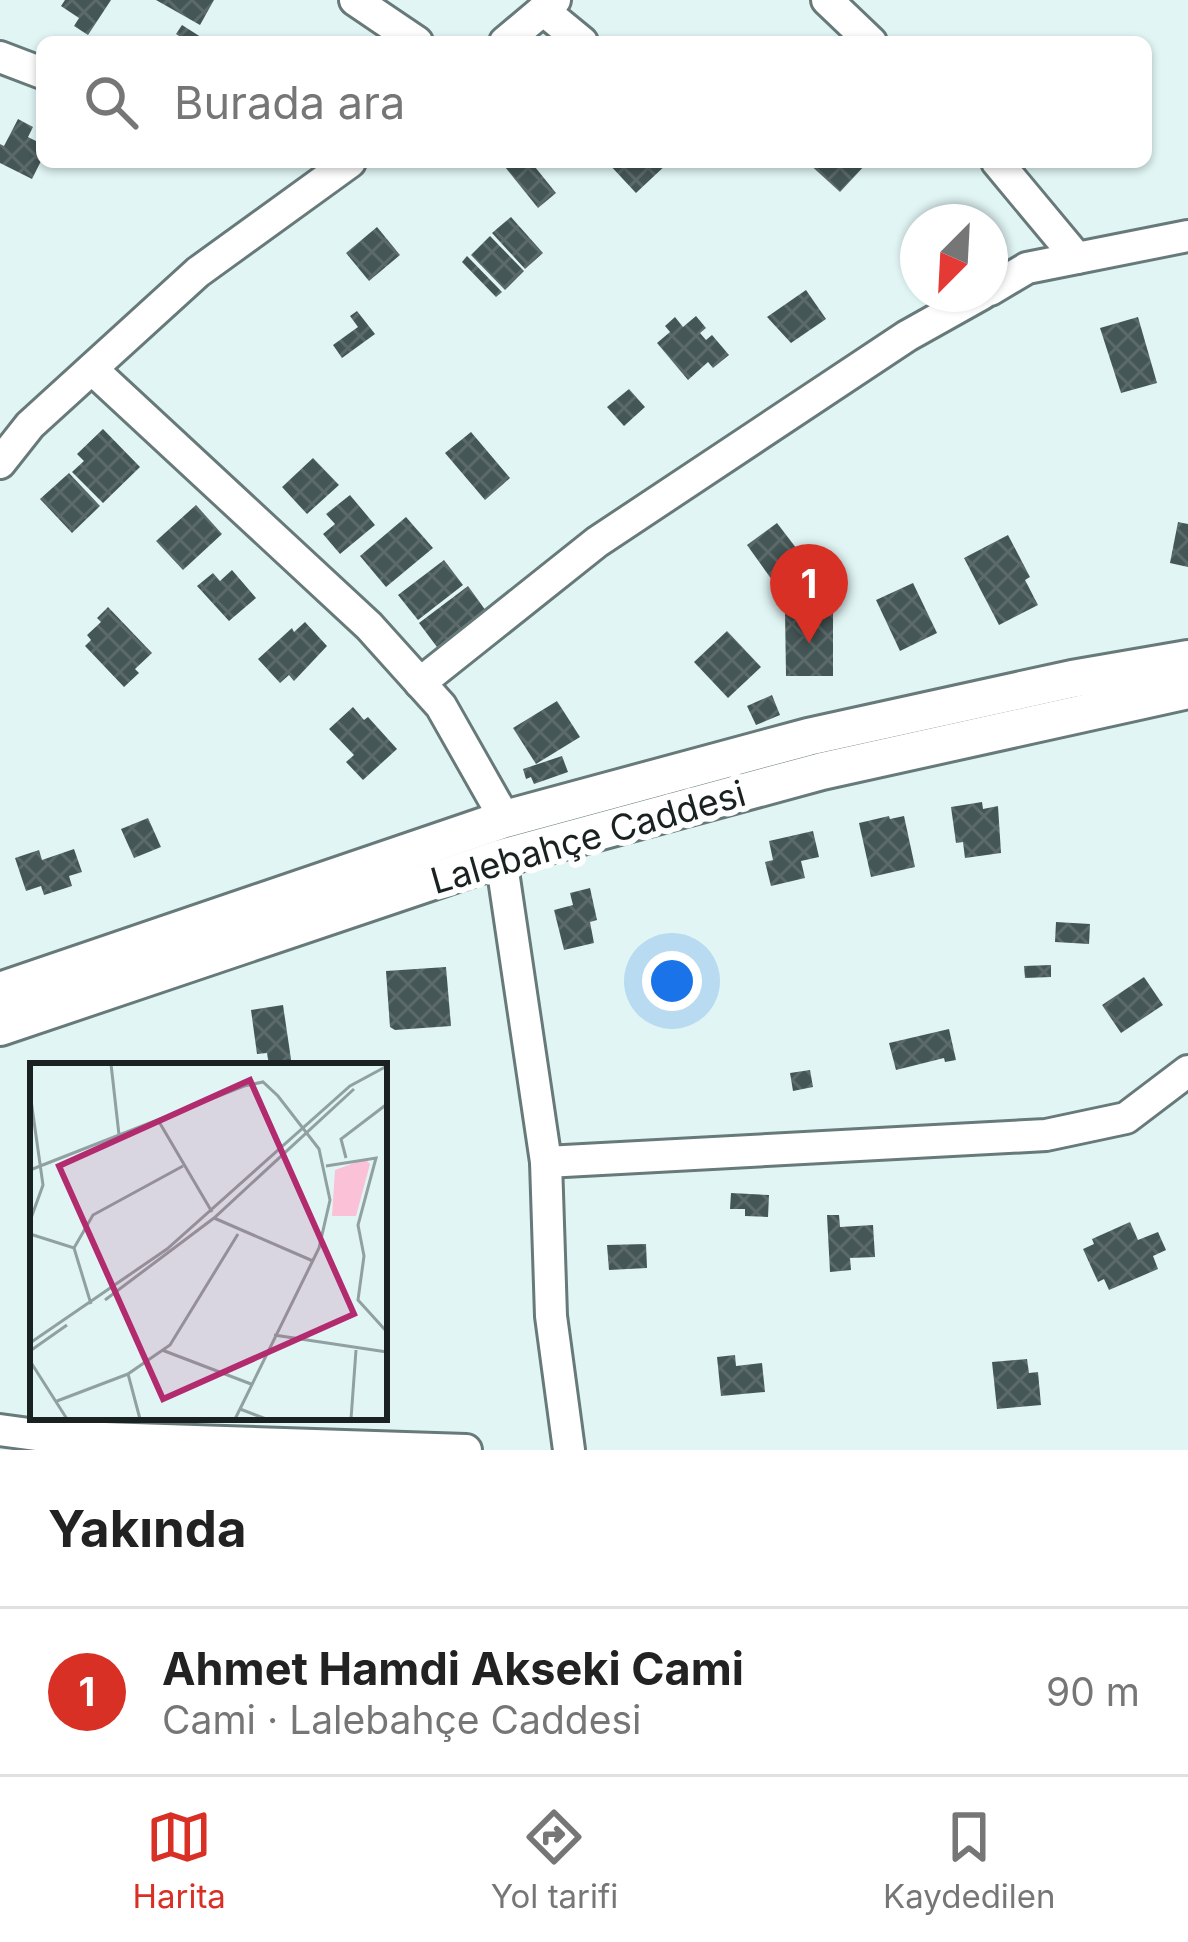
<!DOCTYPE html>
<html lang="tr">
<head>
<meta charset="utf-8">
<style>
  body { margin:0; font-family:Inter,sans-serif; background:#f6f6f6; color:#222 }
  .compass { position:absolute; left:900px; top:204px; width:108px; height:108px; border-radius:50%; background:#fff; box-shadow:0 3px 9px #0004; rotate:204deg }
  .you { position:absolute; left:672px; top:981px; width:42px; height:42px; margin:-30px; border:9px solid #fff; border-radius:50%; background:#1a73e8; box-shadow:0 0 0 18px #1a73e833 }
  .badge { display:grid; place-items:center; width:78px; height:78px; border-radius:50%; background:#d93025; color:#fff; font-size:39px; font-weight:700 }
  .pin { position:absolute; translate:-50% -99px; filter:drop-shadow(0 3px 6px #0008) }
  .pin::after { content:''; position:absolute; top:63px; width:42px; height:36px; background:inherit; clip-path:polygon(0 0,100% 0,50% 100%) }
  .list { margin:0; padding:0; list-style:none }
  h2 { display:flex; justify-content:space-between; align-items:center; height:156px; margin:0; padding:0 48px; font-size:51px }
  h2 small { font-size:39px; font-weight:400; color:#767676 }
  .list li { display:grid; grid-template-columns:78px 1fr auto; gap:36px; align-items:center; box-sizing:border-box; height:168px; padding:0 48px; border-top:3px solid #e0e0e0 }
  .list b { display:block; font-size:45px; white-space:nowrap }
  .list p { margin:0; font-size:39px; white-space:nowrap; color:#767676 }
  .list em { font-size:39px; font-style:normal; color:#767676 }
  .icon { flex:none; width:66px; height:66px; fill:none; stroke:currentColor; stroke-width:2; stroke-linecap:round; stroke-linejoin:round }
  .map { position:relative; flex:none; width:1188px; height:1450px; overflow:hidden }
  .search { position:absolute; background:#fff; box-shadow:0 3px 9px #0004; left:36px; right:36px; top:36px; height:132px; display:flex; align-items:center; gap:30px; box-sizing:border-box; padding:0 42px; border-radius:18px; color:#767676; font-size:45px }
  .sheet { height:324px; background:#fff }
  nav { display:flex; justify-content:space-around; align-items:center; box-sizing:border-box; height:168px; border-top:3px solid #e0e0e0; background:#fff; font-size:33px; color:#767676 }
  nav a { display:grid; justify-items:center; gap:6px }
  nav .on { color:#d93025 }
  .map>svg:first-child { display:block }
  .building { fill:url(#building-cross-hatch) }
  .lines { fill:none; stroke-linecap:round; stroke-linejoin:round }
  .minor-casing { stroke:#677979; stroke-width:36 }
  .tertiary-casing { stroke:#677979; stroke-width:42 }
  .minor { stroke:#fff; stroke-width:30 }
  .tertiary { stroke:#fff; stroke-width:36 }
  .labels { text-anchor:middle; dominant-baseline:central; stroke-width:12; stroke-linejoin:round; paint-order:stroke }
  .street-label { font-size:36px; fill:#1a2121; stroke:#fff }
  .inset-road { fill:none; stroke:#91a0a0; stroke-width:3 }
  .view { fill:#b22b6f; fill-opacity:0.15; stroke:#b22b6f; stroke-width:6 }
  .inset-edge { fill:none; stroke:#1a2121; stroke-width:6 }
</style>
</head>
<body>
<div class="map">
<svg width="1188" height="1450" viewBox="0 0 1188 1450">
  <defs>
    <pattern id="building-cross-hatch" width="8" height="8" patternUnits="userSpaceOnUse" patternTransform="scale(3)"><rect width="8" height="8" fill="#455656"/><path d="M0 0l8 8M0 8l8-8" fill="none" stroke="#5c6a6a"/></pattern>
  </defs>
  <rect width="100%" height="100%" fill="#e1f5f5"/>
  <g class="building">
    <path d="M 65,0 L 111,0 L 88,35 L 74,26 L 79,18 L 61,6 Z"/>
    <path d="M 156,0 L 214,0 L 200,25 Z"/>
    <path d="M 182,25 L 204,39 L 202,42 L 188,42 L 176,34 Z"/>
    <path d="M 18,119 L 33,127 L 28,137 L 42,144 L 42,159 L 32,179 L 0,163 L 0,144 L 4,146 Z"/>
    <path d="M 501,162 L 531,162 L 556,193 L 538,208 Z"/>
    <path d="M 607,162 L 669,162 L 636,193 Z"/>
    <path d="M 807,162 L 868,162 L 840,192 Z"/>
    <path d="M 511,217 L 543,253 L 525,269 L 492,233 Z"/>
    <path d="M 377,227 L 400,255 L 369,281 L 346,253 Z"/>
    <path d="M 490,236 L 524,271 L 505,290 L 471,255 Z"/>
    <path d="M 467,256 L 502,292 L 496,297 L 462,262 Z"/>
    <path d="M 806,290 L 826,319 L 791,343 L 767,317 Z"/>
    <path d="M 357,311 L 375,334 L 342,358 L 333,345 L 358,327 L 350,316 Z"/>
    <path d="M 696,316 L 706,328 L 700,333 L 706,340 L 712,335 L 729,355 L 713,368 L 708,362 L 688,380 L 657,343 L 670,332 L 665,326 L 675,317 L 683,327 Z"/>
    <path d="M 1138,317 L 1157,383 L 1121,393 L 1100,328 Z"/>
    <path d="M 629,389 L 645,407 L 624,426 L 607,407 Z"/>
    <path d="M 103,429 L 140,467 L 103,503 L 72,472 L 84,461 L 77,454 Z"/>
    <path d="M 471,432 L 510,478 L 485,500 L 445,453 Z"/>
    <path d="M 313,458 L 339,485 L 307,514 L 282,487 Z"/>
    <path d="M 69,473 L 100,506 L 72,533 L 40,499 Z"/>
    <path d="M 350,495 L 375,525 L 340,554 L 323,534 L 335,524 L 326,514 Z"/>
    <path d="M 196,505 L 222,534 L 183,570 L 156,541 Z"/>
    <path d="M 406,517 L 433,548 L 386,587 L 360,556 Z"/>
    <path d="M 1178,522 L 1188,524 L 1188,567 L 1170,563 Z"/>
    <path d="M 777,523 L 803,557 L 772,580 L 747,545 Z"/>
    <path d="M 1008,535 L 1030,577 L 1025,580 L 1038,605 L 999,625 L 964,558 Z"/>
    <path d="M 444,560 L 463,585 L 418,620 L 398,595 Z"/>
    <path d="M 232,570 L 256,598 L 229,621 L 197,586 L 213,573 L 220,581 Z"/>
    <path d="M 913,583 L 937,633 L 900,651 L 876,600 Z"/>
    <path d="M 468,586 L 486,611 L 437,647 L 419,623 Z"/>
    <path d="M 108,607 L 152,653 L 135,669 L 139,673 L 124,687 L 85,646 L 91,640 L 87,635 L 101,622 L 97,618 Z"/>
    <path d="M 833,609 L 833,676 L 786,676 L 785,610 Z"/>
    <path d="M 305,622 L 327,646 L 294,681 L 289,675 L 280,683 L 258,659 L 292,628 L 294,632 Z"/>
    <path d="M 727,631 L 761,667 L 728,698 L 694,662 Z"/>
    <path d="M 772,695 L 780,715 L 756,725 L 747,706 Z"/>
    <path d="M 557,701 L 580,737 L 536,764 L 513,728 Z"/>
    <path d="M 353,707 L 364,720 L 368,717 L 397,749 L 363,780 L 346,762 L 354,755 L 329,729 Z"/>
    <path d="M 562,756 L 568,772 L 534,784 L 531,777 L 526,779 L 523,769 Z"/>
    <path d="M 982,802 L 983,809 L 998,806 L 1001,853 L 965,858 L 963,842 L 956,843 L 951,807 Z"/>
    <path d="M 889,816 L 890,819 L 904,816 L 915,867 L 871,877 L 859,823 Z"/>
    <path d="M 148,818 L 161,847 L 134,858 L 121,829 Z"/>
    <path d="M 813,831 L 819,857 L 801,861 L 805,878 L 771,886 L 765,862 L 773,860 L 769,841 Z"/>
    <path d="M 74,849 L 82,872 L 69,876 L 72,886 L 44,895 L 41,886 L 26,891 L 15,858 L 39,850 L 42,860 Z"/>
    <path d="M 590,888 L 597,920 L 590,922 L 594,943 L 564,950 L 554,910 L 573,905 L 570,893 Z"/>
    <path d="M 1056,922 L 1090,924 L 1089,944 L 1055,942 Z"/>
    <path d="M 1051,965 L 1051,977 L 1025,978 L 1024,966 Z"/>
    <path d="M 446,967 L 451,1026 L 395,1030 L 390,1027 L 386,971 Z"/>
    <path d="M 1144,977 L 1163,1005 L 1121,1033 L 1102,1005 Z"/>
    <path d="M 283,1005 L 292,1066 L 269,1066 L 267,1053 L 257,1054 L 251,1010 Z"/>
    <path d="M 949,1029 L 956,1060 L 945,1062 L 944,1058 L 896,1070 L 889,1043 Z"/>
    <path d="M 810,1070 L 813,1087 L 793,1091 L 790,1073 Z"/>
    <path d="M 731,1193 L 769,1195 L 768,1217 L 745,1216 L 745,1209 L 730,1209 Z"/>
    <path d="M 827,1215 L 839,1215 L 840,1227 L 873,1225 L 875,1257 L 850,1258 L 851,1270 L 830,1272 Z"/>
    <path d="M 1130,1222 L 1138,1240 L 1158,1232 L 1166,1250 L 1153,1256 L 1158,1269 L 1109,1290 L 1104,1279 L 1098,1282 L 1083,1249 L 1094,1244 L 1092,1239 Z"/>
    <path d="M 646,1244 L 647,1268 L 609,1270 L 607,1245 Z"/>
    <path d="M 735,1355 L 736,1366 L 762,1363 L 765,1392 L 721,1396 L 717,1357 Z"/>
    <path d="M 1027,1359 L 1029,1373 L 1038,1372 L 1041,1405 L 997,1409 L 992,1362 Z"/>
  </g>
  <g class="lines">
    <defs>
      <g id="minor">
        <path d="M 355,0 L 417,42"/>
        <path d="M 827,0 L 871,42"/>
        <path d="M 543,10 L 582,42"/>
        <path d="M 505,42 L 555,0"/>
        <path d="M 0,57 L 42,73"/>
        <path d="M 997,162 L 1077,258"/>
        <path d="M 990,290 L 1027,268 L 1188,236"/>
        <path d="M 92,369 L 369,626 L 441,706 L 505,819"/>
        <path d="M 0,463 L 30,425 L 198,272 L 350,162"/>
        <path d="M 420,683 L 597,542 L 907,336 L 982,294"/>
        <path d="M 501,858 L 546,1162 L 551,1316 L 569,1450"/>
        <path d="M 546,1162 L 1046,1135 L 1126,1118 L 1188,1071"/>
        <path d="M 0,1430 L 44,1436 L 466,1450"/>
      </g>
      <g id="tertiary">
        <path d="M 0,991 L 505,819 L 808,737 L 1072,679 L 1188,659"/>
        <path d="M 0,1027 L 501,858 L 822,771 L 1188,690"/>
      </g>
    </defs>
    <use href="#minor" class="minor-casing"/>
    <use href="#tertiary" class="tertiary-casing"/>
    <use href="#minor" class="minor"/>
    <use href="#tertiary" class="tertiary"/>
  </g>
  <g class="labels">
    <g class="street-label">
      <text transform="translate(588 837) rotate(-16)">Lalebahçe Caddesi</text>
    </g>
  </g>
  <g transform="translate(30 1063)">
    <rect width="357" height="357" fill="#e1f5f5"/>
    <path d="M 335,96 L 340,101 L 326,153 L 302,153 L 305,107 Z" fill="#fbc1d7"/>
    <path class="inset-road" d="M 81,1 L 89,72M 0,30 L 13,122 L 0,158M 128,57 L 182,149M 316,95 L 311,76 L 357,41M 296,103 L 346,95 L 328,162 L 334,193 L 328,237 L 357,269M 0,107 L 214,23 L 233,19 L 248,33 L 289,86 L 300,137 L 289,185 L 210,346M 184,155 L 283,198M 0,171 L 44,185 L 63,152 L 153,103M 44,185 L 61,241M 75,237 L 184,155 L 324,26M 244,272 L 357,289M 0,280 L 137,186 L 320,23 L 357,3M 132,287 L 221,321M 0,288 L 37,262M 0,298 L 37,356M 27,338 L 98,311M 110,356 L 98,311 L 140,282 L 208,171M 205,356 L 210,346 L 236,356M 321,356 L 326,287"/>
    <path class="view" d="M 220,17 L 324,251 L 133,336 L 29,103 Z"/>
    <rect width="357" height="357" class="inset-edge"/>
  </g>
</svg>
<svg class="compass" viewBox="-18 -18 36 36"><path d="M0-13l5 13h-10z" fill="#e53935"/><path d="M0 13l5-13h-10z" fill="#767676"/></svg>
<div class="you"></div>
<div class="pin badge" style="left:809px;top:643px">1</div>
<div class="search"><svg class="icon" aria-label="search" viewBox="0 0 24 24"><circle cx="10" cy="10" r="6"/><path d="M15 15l6 6"/></svg>Burada ara</div>
</div>
<section class="sheet">
<h2>Yakında<small></small></h2>
<ul class="list">
<li><span class="badge">1</span><div><b>Ahmet Hamdi Akseki Cami</b><p>Cami · Lalebahçe Caddesi</p></div><em>90 m</em></li>
</ul>
</section>
<nav>
<a class="on"><svg class="icon" aria-label="map" viewBox="0 0 24 24"><path d="M3 6l6-2 6 2 6-2v14l-6 2-6-2-6 2zM9 4v14M15 6v14"/></svg>Harita</a>
<a><svg class="icon" aria-label="directions" viewBox="0 0 24 24"><path d="M12 3l9 9-9 9-9-9zM9 14v-3h6M13 9l2 2-2 2"/></svg>Yol tarifi</a>
<a><svg class="icon" aria-label="saved" viewBox="0 0 24 24"><path d="M7 4h10v16l-5-4-5 4z"/></svg>Kaydedilen</a>
</nav>
</body>
</html>
